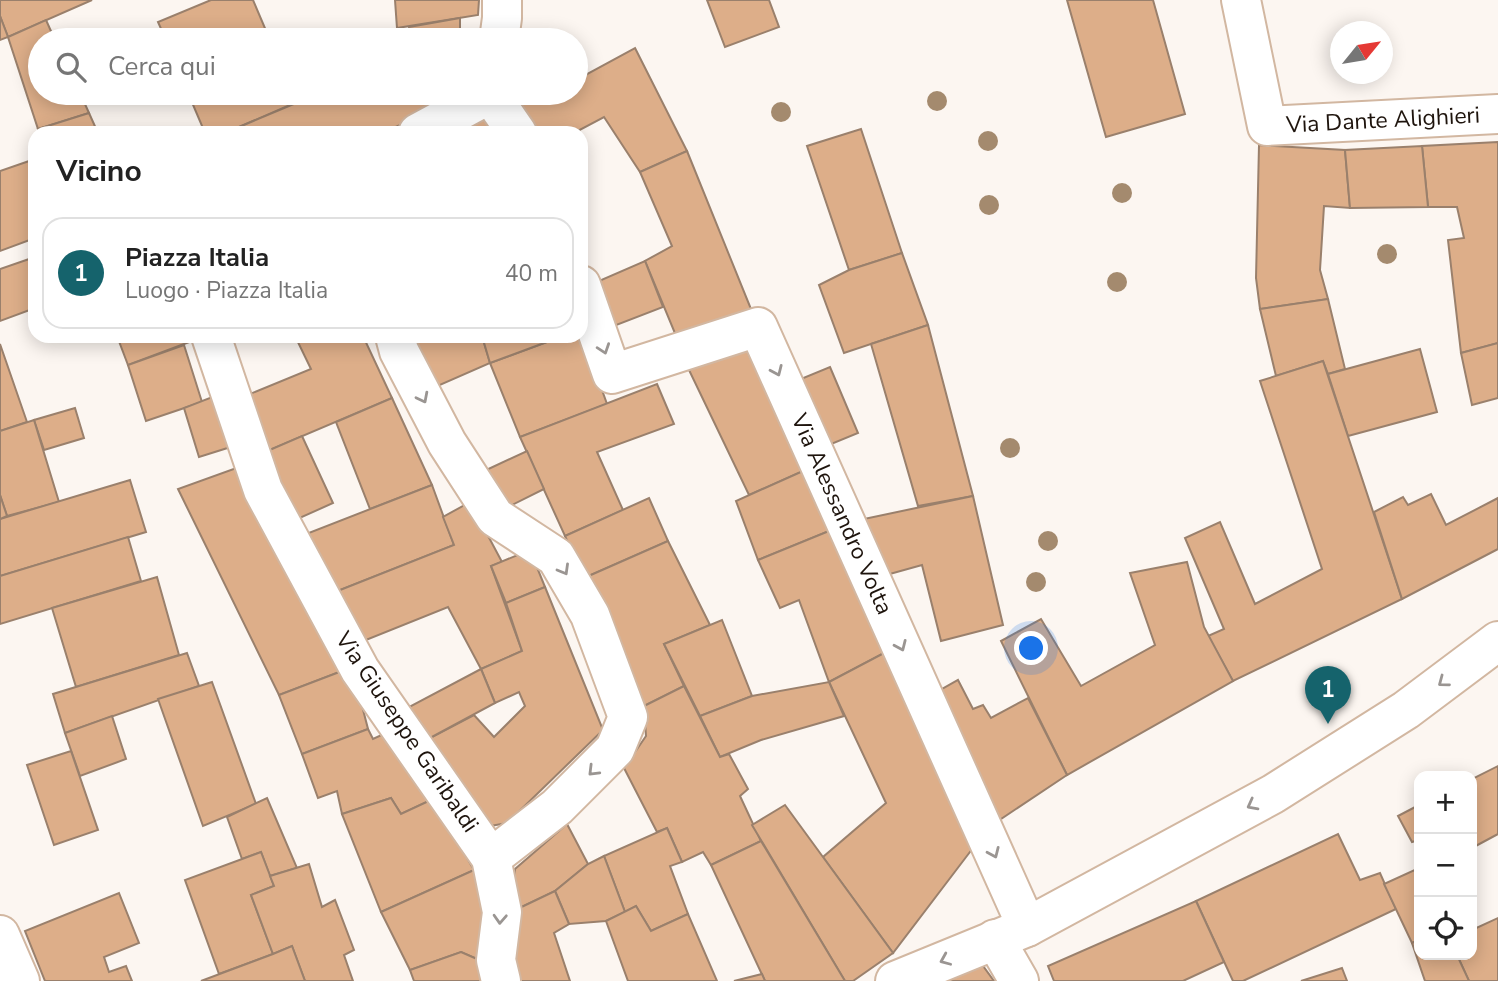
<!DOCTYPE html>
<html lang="it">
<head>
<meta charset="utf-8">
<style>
  body { margin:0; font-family:"Nunito Sans",sans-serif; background:#f6f6f6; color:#222 }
  .controls { position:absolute; right:21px; bottom:21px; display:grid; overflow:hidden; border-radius:14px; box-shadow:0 4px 18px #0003 }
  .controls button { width:63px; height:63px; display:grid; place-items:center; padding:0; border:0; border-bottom:2px solid #e0e0e0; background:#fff; color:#222; font:35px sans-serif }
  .compass { position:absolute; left:1330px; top:21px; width:63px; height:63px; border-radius:50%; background:#fff; box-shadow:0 4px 18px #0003; rotate:60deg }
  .you { position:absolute; left:1032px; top:649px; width:24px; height:24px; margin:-18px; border:5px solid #fff; border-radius:50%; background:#1a73e8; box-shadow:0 0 0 10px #1a73e833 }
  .badge { display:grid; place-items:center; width:46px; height:46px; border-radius:50%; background:#15636c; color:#fff; font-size:23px; font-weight:700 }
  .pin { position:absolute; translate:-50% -58px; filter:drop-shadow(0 2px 4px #0008) }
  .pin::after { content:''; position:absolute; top:37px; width:24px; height:21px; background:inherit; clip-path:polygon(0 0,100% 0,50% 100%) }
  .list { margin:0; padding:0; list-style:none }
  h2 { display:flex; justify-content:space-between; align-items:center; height:91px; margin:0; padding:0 28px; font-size:30px }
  h2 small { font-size:23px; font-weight:400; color:#767676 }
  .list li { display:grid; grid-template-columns:46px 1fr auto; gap:21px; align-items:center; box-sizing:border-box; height:112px; margin:0 14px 14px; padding:0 14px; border:2px solid #e0e0e0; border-radius:21px }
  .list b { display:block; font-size:26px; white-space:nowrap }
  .list p { margin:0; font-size:23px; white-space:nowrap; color:#767676 }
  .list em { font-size:23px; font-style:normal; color:#767676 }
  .icon { flex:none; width:38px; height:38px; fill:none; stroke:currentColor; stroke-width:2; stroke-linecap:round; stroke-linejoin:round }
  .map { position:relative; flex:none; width:1498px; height:981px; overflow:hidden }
  .search { position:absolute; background:#fff; box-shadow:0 4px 18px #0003; left:28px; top:28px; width:560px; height:77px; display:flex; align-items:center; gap:18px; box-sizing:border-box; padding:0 24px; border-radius:38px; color:#767676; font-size:26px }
  .panel { position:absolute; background:#fff; box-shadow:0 4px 18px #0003; left:28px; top:126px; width:560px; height:217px; border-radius:21px }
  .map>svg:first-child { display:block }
  .building { fill:#ddae89; stroke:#9a806c; stroke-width:2 }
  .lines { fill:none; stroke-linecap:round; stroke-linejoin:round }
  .minor-casing { stroke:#d2b7a1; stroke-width:42 }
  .minor { stroke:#fff; stroke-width:38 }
  .tree { fill:#a48a6e }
  .oneway { stroke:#9a9592 }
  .labels { text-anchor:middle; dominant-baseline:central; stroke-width:5; stroke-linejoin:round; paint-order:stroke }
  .street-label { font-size:23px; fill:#1e140d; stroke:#fff }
</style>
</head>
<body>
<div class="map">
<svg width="1498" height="981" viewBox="0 0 1498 981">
  <rect width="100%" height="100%" fill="#fcf6f1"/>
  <g class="building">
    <path d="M 0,0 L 92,0 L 8,37 L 0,16 Z"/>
    <path d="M 211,0 L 253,0 L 270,40 L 166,40 L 158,22 Z"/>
    <path d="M 395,0 L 479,0 L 478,15 L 397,28 Z"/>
    <path d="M 707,0 L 769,0 L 779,27 L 725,47 Z"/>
    <path d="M 1067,0 L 1153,0 L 1185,114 L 1106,137 Z"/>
    <path d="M 0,16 L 8,37 L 0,40 Z"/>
    <path d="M 460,18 L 460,40 L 410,40 L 409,27 Z"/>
    <path d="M 46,20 L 55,40 L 40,40 L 40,93 L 80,93 L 89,113 L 38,129 L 8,37 Z"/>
    <path d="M 635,48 L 687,151 L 640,172 L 604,117 L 574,133 L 532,133 L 507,93 L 576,93 L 576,80 Z"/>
    <path d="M 188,93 L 293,93 L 297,102 L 225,133 L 205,133 Z"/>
    <path d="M 320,93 L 460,93 L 448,104 L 382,133 L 225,133 Z"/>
    <path d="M 487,112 L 494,133 L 453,133 Z"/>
    <path d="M 89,113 L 98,133 L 40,133 L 38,129 Z"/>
    <path d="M 861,129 L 902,253 L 849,270 L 807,146 Z"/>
    <path d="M 1498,142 L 1498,343 L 1461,353 L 1448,240 L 1464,238 L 1457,207 L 1428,207 L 1422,146 Z"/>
    <path d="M 1259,145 L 1345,150 L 1350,208 L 1324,206 L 1320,270 L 1328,299 L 1260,309 L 1256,278 Z"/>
    <path d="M 1422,146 L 1428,207 L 1350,208 L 1345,150 Z"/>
    <path d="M 687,151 L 753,314 L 679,343 L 645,261 L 672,246 L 640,172 Z"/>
    <path d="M 35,159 L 35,238 L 0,251 L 0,171 Z"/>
    <path d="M 902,253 L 928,325 L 844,353 L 819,285 L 849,270 Z"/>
    <path d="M 35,257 L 35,308 L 0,321 L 0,269 Z"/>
    <path d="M 645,261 L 663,307 L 606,329 L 592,284 Z"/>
    <path d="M 1328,299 L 1345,369 L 1328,374 L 1323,361 L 1276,376 L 1260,309 Z"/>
    <path d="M 928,325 L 973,496 L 918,506 L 871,344 Z"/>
    <path d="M 581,332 L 607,404 L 520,437 L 490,363 L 563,336 L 581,336 Z"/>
    <path d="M 117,336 L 200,336 L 200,338 L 128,365 Z"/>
    <path d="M 295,336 L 363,336 L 392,398 L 265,452 L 245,396 L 311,369 Z"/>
    <path d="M 433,336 L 482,336 L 490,363 L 433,388 L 415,343 Z"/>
    <path d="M 482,336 L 563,336 L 490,363 Z"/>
    <path d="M 1498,343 L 1498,398 L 1472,405 L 1461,353 Z"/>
    <path d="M 0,344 L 27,422 L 0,431 Z"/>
    <path d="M 184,345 L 202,402 L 146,421 L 128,365 Z"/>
    <path d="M 745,346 L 803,471 L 749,495 L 689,370 Z"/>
    <path d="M 1420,349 L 1437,412 L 1348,436 L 1328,374 Z"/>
    <path d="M 1323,361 L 1402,599 L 1233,681 L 1208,636 L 1224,629 L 1185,538 L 1220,522 L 1255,604 L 1322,569 L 1260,381 Z"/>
    <path d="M 830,367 L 858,433 L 824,447 L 796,381 Z"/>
    <path d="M 657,384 L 674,424 L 597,452 L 623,510 L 565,536 L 520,437 Z"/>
    <path d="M 220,394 L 237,445 L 199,457 L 184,408 Z"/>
    <path d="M 392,398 L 432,485 L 370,509 L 336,422 Z"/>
    <path d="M 75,408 L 84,438 L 44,450 L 34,420 Z"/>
    <path d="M 34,420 L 59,502 L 7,516 L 0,495 L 0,431 Z"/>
    <path d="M 302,436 L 333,503 L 293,521 L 265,452 Z"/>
    <path d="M 527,451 L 544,489 L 506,508 L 482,472 Z"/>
    <path d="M 242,466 L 342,671 L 279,695 L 178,489 Z"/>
    <path d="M 803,471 L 829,531 L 758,560 L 736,501 Z"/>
    <path d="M 130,480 L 146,532 L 0,576 L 0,519 Z"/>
    <path d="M 432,485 L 454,545 L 330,594 L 301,536 Z"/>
    <path d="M 1431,494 L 1446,525 L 1498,498 L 1498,549 L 1402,599 L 1374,512 L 1403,497 L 1408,505 Z"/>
    <path d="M 0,495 L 7,516 L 0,519 Z"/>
    <path d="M 973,496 L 1003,625 L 941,641 L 922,565 L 879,577 L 864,519 Z"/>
    <path d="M 649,498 L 668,541 L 584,578 L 565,536 Z"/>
    <path d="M 470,502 L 502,562 L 491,566 L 522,651 L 481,669 L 448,607 L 356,644 L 330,594 L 454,545 L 443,517 Z"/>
    <path d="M 829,531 L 884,653 L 829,682 L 799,600 L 780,608 L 758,560 Z"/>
    <path d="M 128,537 L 141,581 L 0,624 L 0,576 Z"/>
    <path d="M 668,541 L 710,625 L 664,644 L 684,686 L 644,706 L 584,578 Z"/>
    <path d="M 530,550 L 545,587 L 506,603 L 491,566 Z"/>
    <path d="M 1187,562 L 1204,627 L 1233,681 L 1067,775 L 1001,641 L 1041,619 L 1081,686 L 1155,645 L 1130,573 Z"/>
    <path d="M 157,577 L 179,655 L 76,687 L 52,608 Z"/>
    <path d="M 545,587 L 603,730 L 507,823 L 485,827 L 430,738 L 474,715 L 494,737 L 525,706 L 519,692 L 495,703 L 481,669 L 522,651 L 506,603 Z"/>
    <path d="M 722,620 L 752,696 L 700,716 L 664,644 Z"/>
    <path d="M 187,653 L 199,686 L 65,733 L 53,694 Z"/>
    <path d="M 884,653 L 976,844 L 893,953 L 823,857 L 886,803 L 829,682 Z"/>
    <path d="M 481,669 L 495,703 L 430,738 L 409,707 Z"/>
    <path d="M 342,671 L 360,698 L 368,729 L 302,754 L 279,695 Z"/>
    <path d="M 958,680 L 973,709 L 983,705 L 991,718 L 1028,698 L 1067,775 L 995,823 L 928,697 Z"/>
    <path d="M 212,682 L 256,804 L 203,826 L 158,699 Z"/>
    <path d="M 829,682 L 844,716 L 761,740 L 720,757 L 700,716 L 752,696 Z"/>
    <path d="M 684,686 L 720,757 L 729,754 L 748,789 L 740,796 L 761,841 L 711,865 L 703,852 L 682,862 L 667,828 L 657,832 L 624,768 L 646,736 L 644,706 Z"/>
    <path d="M 112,716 L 126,759 L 80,776 L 65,733 Z"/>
    <path d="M 368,729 L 373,739 L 388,732 L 433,799 L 401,814 L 391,798 L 342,814 L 337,791 L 318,798 L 302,754 Z"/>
    <path d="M 71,751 L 98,830 L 54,845 L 27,765 Z"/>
    <path d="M 1498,766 L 1498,834 L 1472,848 L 1472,779 Z"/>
    <path d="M 267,798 L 297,868 L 270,876 L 261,852 L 242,859 L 227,817 Z"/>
    <path d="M 391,798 L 401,814 L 433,799 L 474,870 L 381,912 L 342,814 Z"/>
    <path d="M 785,805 L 893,953 L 853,981 L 845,981 L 752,825 Z"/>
    <path d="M 1419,805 L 1419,840 L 1412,842 L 1398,816 Z"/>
    <path d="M 567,824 L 588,864 L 555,891 L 511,912 L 515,869 Z"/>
    <path d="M 667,828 L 682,862 L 670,866 L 688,914 L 651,931 L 636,906 L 625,912 L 604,856 Z"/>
    <path d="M 1338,834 L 1360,880 L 1380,873 L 1396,909 L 1243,981 L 1233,981 L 1196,901 Z"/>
    <path d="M 761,841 L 845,981 L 765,981 L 711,865 Z"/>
    <path d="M 261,852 L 274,886 L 251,895 L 273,954 L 219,974 L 185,880 Z"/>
    <path d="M 604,856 L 625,912 L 606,921 L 569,924 L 555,891 L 588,864 Z"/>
    <path d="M 309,864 L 322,907 L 335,900 L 354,950 L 344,955 L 353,981 L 305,981 L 292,946 L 273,954 L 251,895 L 274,886 L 270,876 Z"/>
    <path d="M 1419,868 L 1419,940 L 1412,943 L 1384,884 Z"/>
    <path d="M 474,870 L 493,909 L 477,959 L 461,952 L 410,970 L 381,912 Z"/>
    <path d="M 555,891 L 569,924 L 554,933 L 570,981 L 515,981 L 511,912 Z"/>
    <path d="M 119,893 L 139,943 L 104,957 L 109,972 L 126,966 L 132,981 L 45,981 L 25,931 Z"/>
    <path d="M 1196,901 L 1224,962 L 1183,981 L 1054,981 L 1048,966 Z"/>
    <path d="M 636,906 L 651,931 L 688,914 L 717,981 L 628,981 L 606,921 Z"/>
    <path d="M 1498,918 L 1498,981 L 1469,981 L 1457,955 L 1472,955 L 1472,930 Z"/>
    <path d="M 1419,940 L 1419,955 L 1457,955 L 1469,981 L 1425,981 L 1412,943 Z"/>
    <path d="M 292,946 L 305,981 L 201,981 L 273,954 Z"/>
    <path d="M 461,952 L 477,959 L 484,981 L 414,981 L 410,970 Z"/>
    <path d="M 978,959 L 994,981 L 927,981 Z"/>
    <path d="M 1342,968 L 1347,981 L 1301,981 Z"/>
    <path d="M 762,974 L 765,981 L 734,981 Z"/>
  </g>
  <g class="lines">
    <defs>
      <g id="minor">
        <path d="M 1241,0 L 1267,126 L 1498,114"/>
        <path d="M 499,40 L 502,18 L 502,0"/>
        <path d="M 490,94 L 517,133"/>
        <path d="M 418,133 L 490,94"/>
        <path d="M 581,285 L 612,374 L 758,327 L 1027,927"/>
        <path d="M 211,336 L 263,490 L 360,670 L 491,858 L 502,912 L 496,960 L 501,981"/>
        <path d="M 395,336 L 399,351 L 447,443 L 495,517 L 556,557 L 590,615 L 628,717 L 615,749 L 557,807 L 491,858"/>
        <path d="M 0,935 L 20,981"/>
        <path d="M 995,939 L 1019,981"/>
        <path d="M 895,981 L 1027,927 L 1273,794 L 1406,710 L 1498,641"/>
      </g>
    </defs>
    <use href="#minor" class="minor-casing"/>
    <use href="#minor" class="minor"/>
  </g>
  <g class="tree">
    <circle cx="937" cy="101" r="10"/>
    <circle cx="781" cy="112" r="10"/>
    <circle cx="988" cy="141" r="10"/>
    <circle cx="1122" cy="193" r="10"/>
    <circle cx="989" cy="205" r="10"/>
    <circle cx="1387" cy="254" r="10"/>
    <circle cx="1117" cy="282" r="10"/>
    <circle cx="1010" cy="448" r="10"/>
    <circle cx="1048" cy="541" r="10"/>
    <circle cx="1036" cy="582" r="10"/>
  </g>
  <defs><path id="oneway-chevron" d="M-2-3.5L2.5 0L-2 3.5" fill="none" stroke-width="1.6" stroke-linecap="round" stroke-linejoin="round" transform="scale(1.75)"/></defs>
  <g class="oneway">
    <use href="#oneway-chevron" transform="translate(604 349) rotate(71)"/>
    <use href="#oneway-chevron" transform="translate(777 371) rotate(66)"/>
    <use href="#oneway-chevron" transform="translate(423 398) rotate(63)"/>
    <use href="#oneway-chevron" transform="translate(564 570) rotate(60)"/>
    <use href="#oneway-chevron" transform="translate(901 646) rotate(66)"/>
    <use href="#oneway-chevron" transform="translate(1443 682) rotate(143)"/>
    <use href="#oneway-chevron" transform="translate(593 771) rotate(135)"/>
    <use href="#oneway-chevron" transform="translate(1252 805) rotate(152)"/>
    <use href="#oneway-chevron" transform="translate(994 853) rotate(66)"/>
    <use href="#oneway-chevron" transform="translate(500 919) rotate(93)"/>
    <use href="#oneway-chevron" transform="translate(945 960) rotate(157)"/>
  </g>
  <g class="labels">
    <g class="street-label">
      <text transform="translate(1383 120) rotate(-3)">Via Dante Alighieri</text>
      <text transform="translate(842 514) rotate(66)">Via Alessandro Volta</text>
      <text transform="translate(407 732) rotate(56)">Via Giuseppe Garibaldi</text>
    </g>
  </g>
</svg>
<div class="controls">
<button>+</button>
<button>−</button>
<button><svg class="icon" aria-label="locate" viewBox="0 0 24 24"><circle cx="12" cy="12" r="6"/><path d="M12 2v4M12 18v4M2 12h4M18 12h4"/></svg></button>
</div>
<svg class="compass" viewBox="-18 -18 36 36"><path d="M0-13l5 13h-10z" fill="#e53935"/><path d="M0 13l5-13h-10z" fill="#767676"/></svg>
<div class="you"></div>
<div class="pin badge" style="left:1328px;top:724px">1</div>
<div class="search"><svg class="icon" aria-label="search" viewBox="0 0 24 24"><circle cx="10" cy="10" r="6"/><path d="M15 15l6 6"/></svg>Cerca qui</div>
<section class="panel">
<h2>Vicino<small></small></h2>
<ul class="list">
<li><span class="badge">1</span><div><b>Piazza Italia</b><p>Luogo · Piazza Italia</p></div><em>40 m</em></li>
</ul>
</section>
</div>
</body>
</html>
